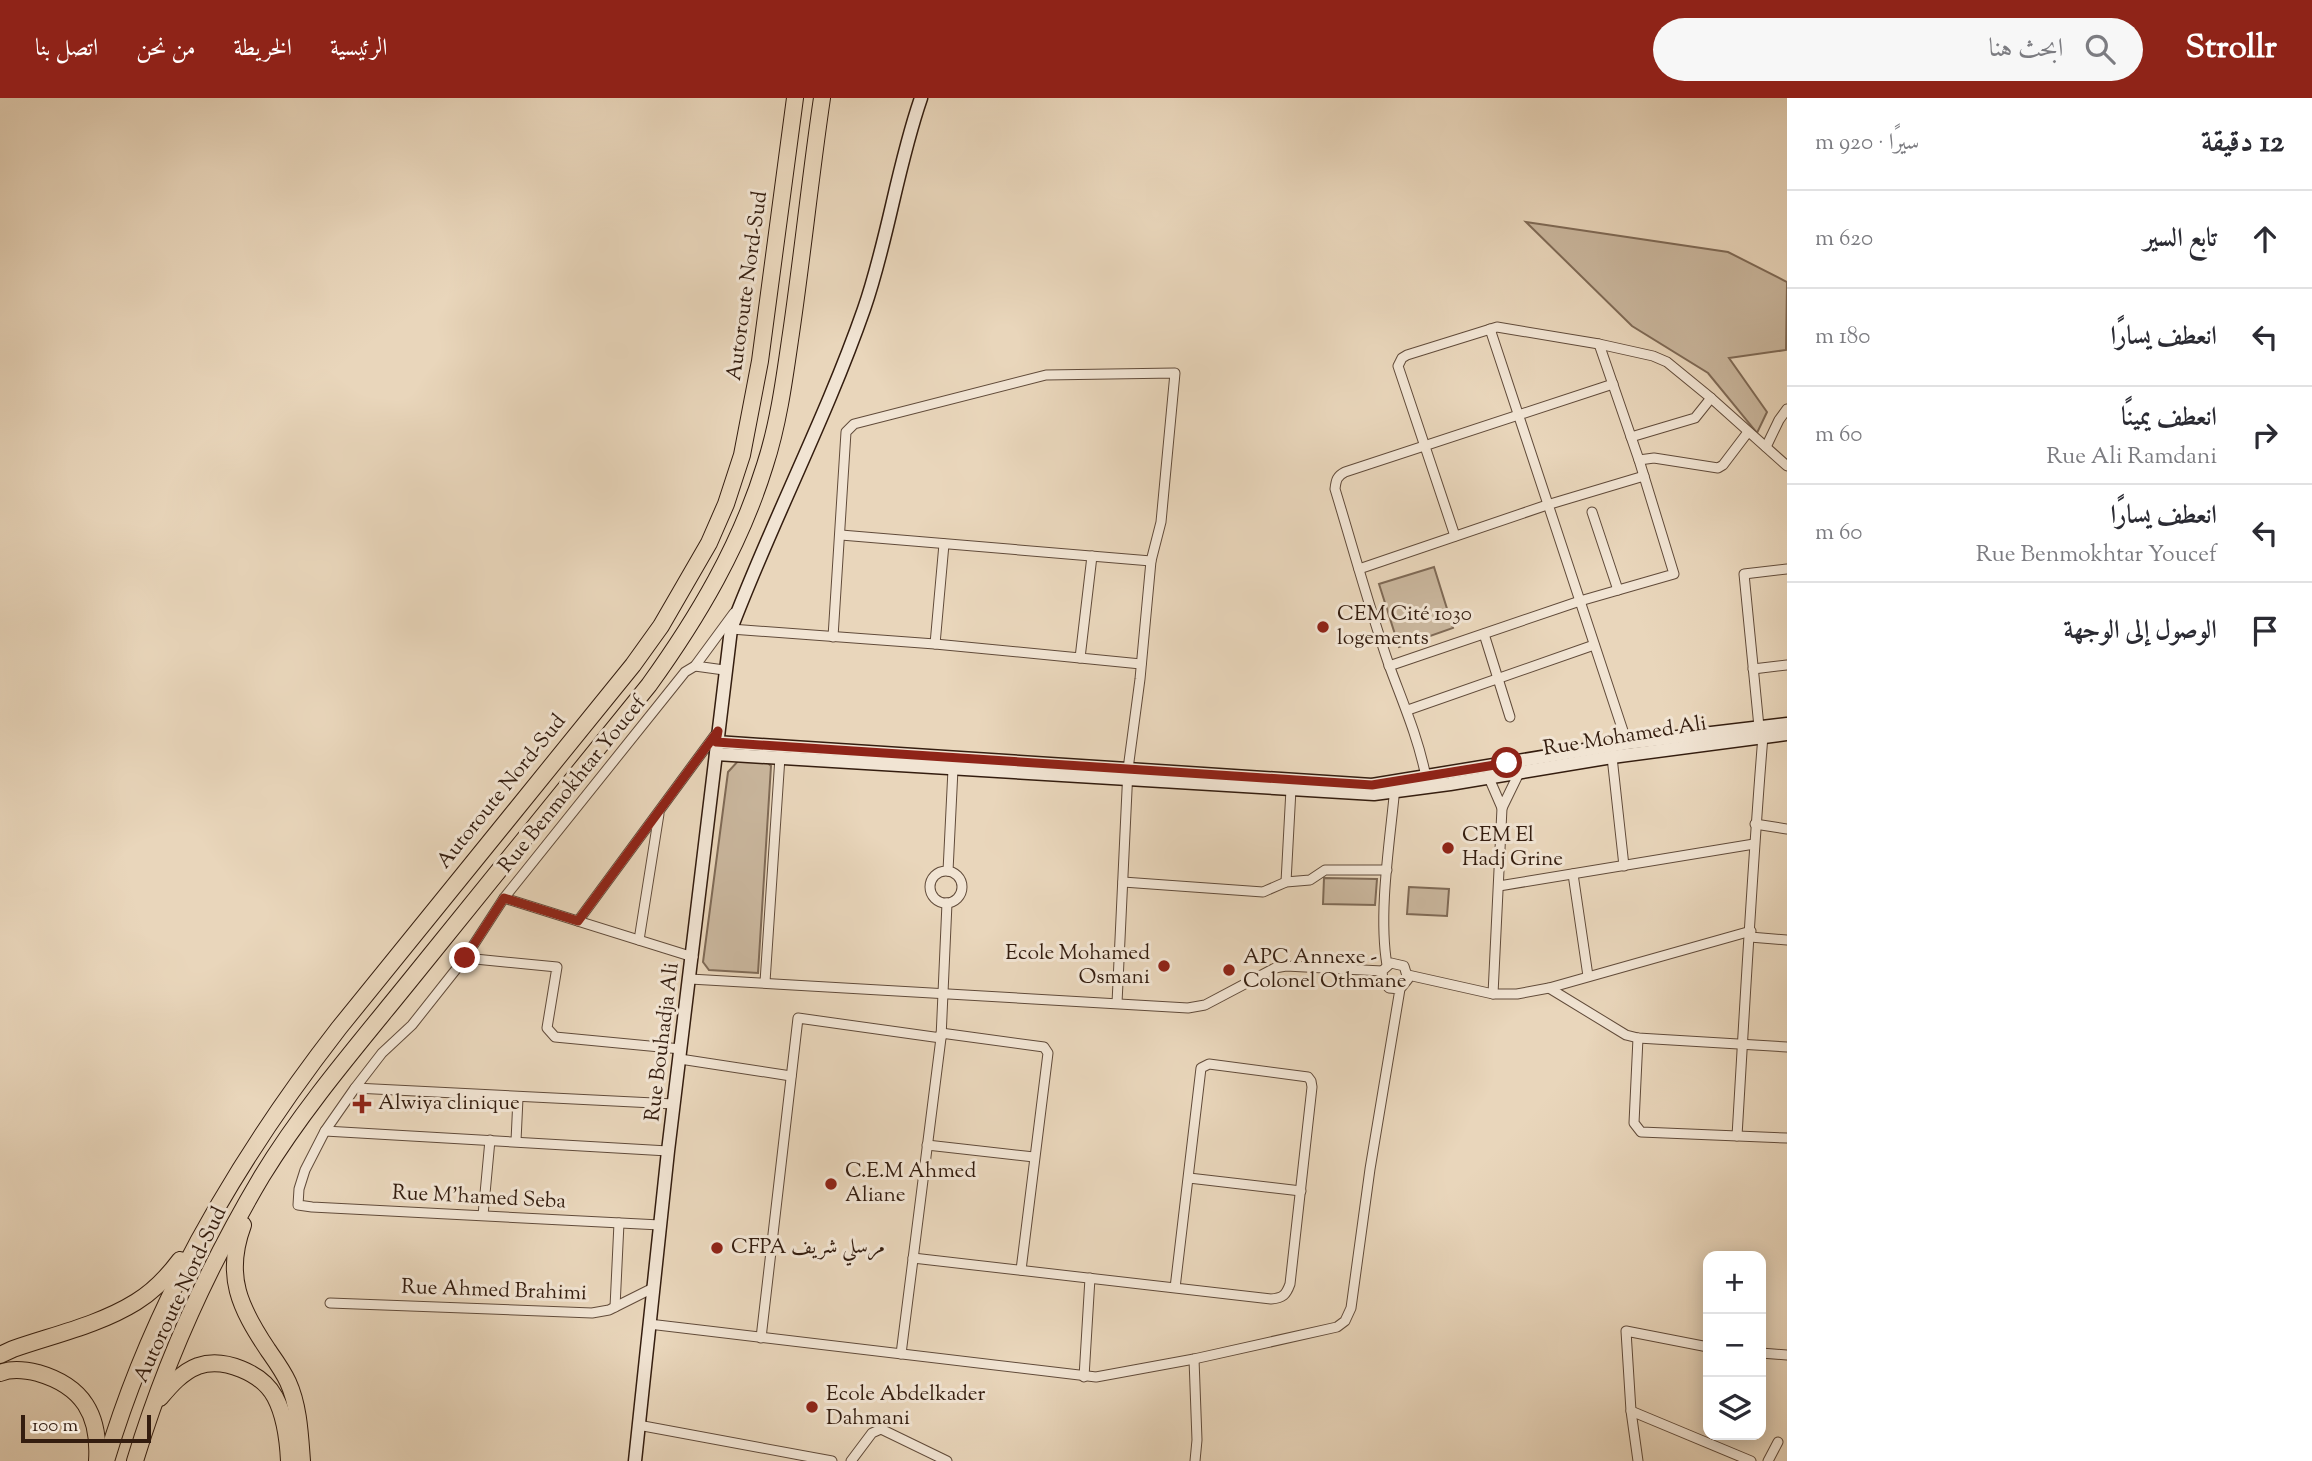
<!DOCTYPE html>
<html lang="ar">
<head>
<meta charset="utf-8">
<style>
  body { margin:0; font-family:"Sorts Mill Goudy",Amiri,serif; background:#f7f7f7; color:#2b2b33; direction:rtl }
  .controls { position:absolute; right:21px; bottom:21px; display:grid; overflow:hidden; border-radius:14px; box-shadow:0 4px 18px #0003 }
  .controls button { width:63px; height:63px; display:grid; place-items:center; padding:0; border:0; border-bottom:2px solid #e1e1e2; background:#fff; color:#2b2b33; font:35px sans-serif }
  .scale { position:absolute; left:21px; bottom:18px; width:130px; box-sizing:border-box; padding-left:7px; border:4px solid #341d0f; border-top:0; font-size:19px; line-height:24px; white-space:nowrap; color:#341d0f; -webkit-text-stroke:5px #f1e4d3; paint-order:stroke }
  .stop { position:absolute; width:21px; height:21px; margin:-16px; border:5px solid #8f2418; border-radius:50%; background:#fff }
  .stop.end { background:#8f2418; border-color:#fff; box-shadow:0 2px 7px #0008 }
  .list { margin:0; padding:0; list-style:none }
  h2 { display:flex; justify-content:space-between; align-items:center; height:91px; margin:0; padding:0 28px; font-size:30px }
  h2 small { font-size:23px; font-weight:400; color:#7c7c81 }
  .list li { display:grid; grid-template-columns:46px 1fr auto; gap:21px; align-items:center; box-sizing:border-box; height:98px; padding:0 28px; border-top:2px solid #e1e1e2 }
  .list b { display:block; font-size:26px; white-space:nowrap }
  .list p { margin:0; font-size:23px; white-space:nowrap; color:#7c7c81 }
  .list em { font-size:23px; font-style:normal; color:#7c7c81 }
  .icon { flex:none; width:38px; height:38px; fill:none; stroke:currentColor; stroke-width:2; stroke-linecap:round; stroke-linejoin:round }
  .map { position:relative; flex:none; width:1787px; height:1363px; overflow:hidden; direction:ltr }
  header { display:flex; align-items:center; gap:42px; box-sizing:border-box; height:98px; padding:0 35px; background:#8f2418; color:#fff }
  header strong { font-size:33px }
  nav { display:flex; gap:38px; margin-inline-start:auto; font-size:24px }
  .search { width:490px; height:63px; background:#f7f7f7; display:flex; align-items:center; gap:18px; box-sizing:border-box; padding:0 24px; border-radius:38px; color:#7c7c81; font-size:26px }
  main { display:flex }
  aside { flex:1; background:#fff }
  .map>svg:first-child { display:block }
  .green { fill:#cab79e; stroke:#7f6a56; stroke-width:2 }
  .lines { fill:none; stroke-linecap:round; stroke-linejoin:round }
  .street-casing { stroke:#614b3a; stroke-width:11 }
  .secondary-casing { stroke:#341d0f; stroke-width:15 }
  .highway-casing { stroke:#341d0f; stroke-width:18 }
  .street { stroke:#f1e4d3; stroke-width:9 }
  .secondary { stroke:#f1e4d3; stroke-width:12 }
  .highway { stroke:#e9d6bb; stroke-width:16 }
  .route { stroke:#8f2418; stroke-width:9 }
  .poi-dot { fill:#8f2418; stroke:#f1e4d3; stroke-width:2.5 }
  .labels { text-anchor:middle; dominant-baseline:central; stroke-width:6; stroke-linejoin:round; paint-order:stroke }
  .street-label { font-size:21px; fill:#341d0f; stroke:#f1e4d3 }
  .poi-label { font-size:21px; fill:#341d0f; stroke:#f1e4d3; text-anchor:start }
</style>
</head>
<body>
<header>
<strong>Strollr</strong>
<div class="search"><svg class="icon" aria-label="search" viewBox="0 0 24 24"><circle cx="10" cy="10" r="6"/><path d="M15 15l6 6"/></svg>ابحث هنا</div>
<nav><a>الرئيسية</a><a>الخريطة</a><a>من نحن</a><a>اتصل بنا</a></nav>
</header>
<main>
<aside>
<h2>12 دقيقة<small>سيرًا · 920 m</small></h2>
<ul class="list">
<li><svg class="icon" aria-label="ahead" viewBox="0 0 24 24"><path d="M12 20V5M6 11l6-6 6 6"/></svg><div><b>تابع السير</b></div><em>620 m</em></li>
<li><svg class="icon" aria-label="left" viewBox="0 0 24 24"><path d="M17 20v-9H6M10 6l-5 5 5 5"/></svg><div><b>انعطف يسارًا</b></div><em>180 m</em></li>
<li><svg class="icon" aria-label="right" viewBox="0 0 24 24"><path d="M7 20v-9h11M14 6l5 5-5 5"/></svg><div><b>انعطف يمينًا</b><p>Rue Ali Ramdani</p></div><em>60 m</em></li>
<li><svg class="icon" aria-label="left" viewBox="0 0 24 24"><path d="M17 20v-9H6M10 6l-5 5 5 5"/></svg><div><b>انعطف يسارًا</b><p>Rue Benmokhtar Youcef</p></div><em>60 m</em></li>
<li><svg class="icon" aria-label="arrive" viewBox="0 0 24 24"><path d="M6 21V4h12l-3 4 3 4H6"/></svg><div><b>الوصول إلى الوجهة</b></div></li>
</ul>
</aside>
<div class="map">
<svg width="1787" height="1363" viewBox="0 0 1787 1363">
  <rect width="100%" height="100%" fill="#e9d6bb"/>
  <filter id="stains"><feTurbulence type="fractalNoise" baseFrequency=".00286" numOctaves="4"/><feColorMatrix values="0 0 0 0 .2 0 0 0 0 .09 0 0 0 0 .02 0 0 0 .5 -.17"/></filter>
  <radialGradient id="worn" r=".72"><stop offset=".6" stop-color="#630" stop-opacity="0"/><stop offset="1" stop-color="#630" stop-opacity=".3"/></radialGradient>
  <g class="green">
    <path d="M 1526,124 L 1728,154 L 1787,184 L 1786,252 L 1729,260 L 1767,314 L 1757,335 L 1708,275 L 1632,228 Z"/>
    <path d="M 1434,469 L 1453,530 L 1399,549 L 1379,486 Z"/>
    <path d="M 739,662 L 767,664 L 771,668 L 758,875 L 709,872 L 703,864 L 728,674 Z"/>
    <path d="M 1324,780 L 1377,781 L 1375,807 L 1323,806 Z"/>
    <path d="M 1409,789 L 1449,791 L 1447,818 L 1407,816 Z"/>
  </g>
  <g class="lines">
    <defs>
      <g id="street">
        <path d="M 1490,231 L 1627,645"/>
        <path d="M 1631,339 L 1695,320 L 1711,300"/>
        <path d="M 1766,349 L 1779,322 L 1787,311"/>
        <path d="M 1639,362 L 1654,360 L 1718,370 L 1723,367 L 1748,334"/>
        <path d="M 1592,414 L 1618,492"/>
        <path d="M 841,437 L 1151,463"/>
        <path d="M 1455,438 L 1398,268 L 1402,260 L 1407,257 L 1497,229 L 1599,246 L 1653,258 L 1667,264 L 1711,300 L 1787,368"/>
        <path d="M 1092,458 L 1080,560 L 1141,566"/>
        <path d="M 1359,471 L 1547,407 L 1644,378"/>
        <path d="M 731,531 L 935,546 L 944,446"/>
        <path d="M 1484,536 L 1510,619"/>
        <path d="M 833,539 L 846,334 L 854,326 L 1046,277 L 1175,275 L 1161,424 L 1151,463 L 1140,581 L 1128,671 L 1117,905"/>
        <path d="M 935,546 L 1080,560"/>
        <path d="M 695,568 L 724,572"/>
        <path d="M 1389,568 L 1580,503 L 1674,476 L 1639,362 L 1599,246"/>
        <path d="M 1753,571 L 1787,567"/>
        <path d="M 1408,612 L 1594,547"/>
        <path d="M 1612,659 L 1624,768"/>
        <path d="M 1491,676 L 1489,680 L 1502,710 L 1519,675 L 1516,673"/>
        <path d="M 1426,679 C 1418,639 1403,605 1389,567 C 1369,509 1353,450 1335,391 C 1336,382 1337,378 1345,374 L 1613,286"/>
        <path d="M 1755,726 L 1787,731"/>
        <circle cx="946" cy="789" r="16"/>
        <path d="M 948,773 L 953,671"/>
        <path d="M 1573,776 L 1588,878"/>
        <path d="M 1123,784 L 1263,794 L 1286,784 L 1310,782 L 1325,772 L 1387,772"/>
        <path d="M 1286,784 L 1291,691"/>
        <path d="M 1499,788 L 1754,746"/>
        <path d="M 504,800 L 693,859"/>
        <path d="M 578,823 L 715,637"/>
        <path d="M 1750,839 L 1787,842"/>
        <path d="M 639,842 L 659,716"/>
        <path d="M 465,860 L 557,869 L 547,930 L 555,939 L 681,951"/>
        <path d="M 1387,867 C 1378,815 1390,743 1395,689"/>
        <path d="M 1408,877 L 1493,896 L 1517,896 L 1549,890 L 1751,833"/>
        <path d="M 690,881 L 1188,910 L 1205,907 L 1275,870 L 1286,868 L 1382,873"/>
        <path d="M 765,884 L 780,659"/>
        <path d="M 1549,890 L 1626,937 L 1638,940 L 1787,949"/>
        <path d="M 1493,896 L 1502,710"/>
        <path d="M 941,935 L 1044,949 L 1048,955 L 1021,1172"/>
        <path d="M 1638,940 L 1634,1025 L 1641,1034 L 1787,1040"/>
        <path d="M 680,961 L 791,978"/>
        <path d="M 355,990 L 674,1006"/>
        <path d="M 325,1033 L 668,1053"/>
        <path d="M 1737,1038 C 1745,905 1752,771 1763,638 L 1759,629 L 1744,476 L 1787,471"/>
        <path d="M 516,1043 L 518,1000"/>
        <path d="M 927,1047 L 1034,1059"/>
        <path d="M 1189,1080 L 1301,1093"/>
        <path d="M 483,1117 L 490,1042"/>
        <path d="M 660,1127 L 312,1109 L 298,1107 L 299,1091 L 305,1072 L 325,1033 L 355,990 L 382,955 L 412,927 L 465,860 L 504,800 L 685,574 L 695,568 L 734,515"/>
        <path d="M 913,1160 L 1271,1201 C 1283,1200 1286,1197 1290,1186 L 1312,989 L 1311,983 L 1308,979 L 1209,966 L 1201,970 L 1175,1190"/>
        <path d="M 330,1205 L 592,1215 L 609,1212 L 653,1190"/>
        <path d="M 615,1209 L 619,1125"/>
        <path d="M 649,1226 L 1096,1279 L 1194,1261 L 1337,1229 L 1345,1223 L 1351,1210 L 1370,1071 L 1400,891 L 1408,881 L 1404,868 L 1391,865 L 1382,873 L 1383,883 L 1389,890 L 1400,891"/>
        <path d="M 761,1240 L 798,920 L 941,940"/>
        <path d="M 1761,1255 L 1787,1257"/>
        <path d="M 901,1256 L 941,940 L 947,805"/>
        <path d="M 1194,1261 L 1197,1342 L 1195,1363"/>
        <path d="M 1084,1279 L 1090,1180"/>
        <path d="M 1631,1313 L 1751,1363"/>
        <path d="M 638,1327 L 832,1363"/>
        <path d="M 851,1363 L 872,1335 L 881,1331 L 947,1363"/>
        <path d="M 1638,1363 L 1631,1313 L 1626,1233 L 1708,1249"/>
        <path d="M 1768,1363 L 1778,1344"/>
      </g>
      <g id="secondary">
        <path d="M 716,644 L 1372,687 L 1627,645 L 1787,626"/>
        <path d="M 716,656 L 1374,696 L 1450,686 L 1612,659 L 1787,636"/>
        <path d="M 635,1363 L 668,1053 L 731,531 C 772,423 826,320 864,211 C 888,142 897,69 921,0"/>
      </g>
      <g id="highway">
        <path d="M 243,1127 C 224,1178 240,1210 268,1252 C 275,1262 283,1273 288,1284 C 299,1308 300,1337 302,1363"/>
        <path d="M 0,1257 L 13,1251 C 53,1237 99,1227 136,1204 C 154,1193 168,1178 180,1162"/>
        <path d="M 0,1275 C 12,1270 26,1272 38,1275 C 83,1288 100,1317 97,1363"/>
        <path d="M 160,1300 C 170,1288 182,1274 198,1268 C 224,1259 262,1275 275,1299 C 285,1318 288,1342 289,1363"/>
        <path d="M 106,1363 C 153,1204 238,1060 339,930 L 633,567 L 661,528 L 709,445 L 726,406 L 742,357 L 760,263 L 795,0"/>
        <path d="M 135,1363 C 165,1264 209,1167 262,1078 C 306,1006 363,941 416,875 C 493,779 571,683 649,587 C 698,519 740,448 765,367 C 778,327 784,284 790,242 C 802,162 810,81 822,0"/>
      </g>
    </defs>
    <use href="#street" class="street-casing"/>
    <use href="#secondary" class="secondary-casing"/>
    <use href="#highway" class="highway-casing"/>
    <use href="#street" class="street"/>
    <use href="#secondary" class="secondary"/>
    <use href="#highway" class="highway"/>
  </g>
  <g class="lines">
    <path class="route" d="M 465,860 L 504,800 L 578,823 L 718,633 L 716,644 L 1372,687 L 1507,665"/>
  </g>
  <g class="poi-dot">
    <circle cx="1323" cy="529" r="7"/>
    <circle cx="1448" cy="750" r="7"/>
    <circle cx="1164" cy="868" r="7"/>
    <circle cx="1229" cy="872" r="7"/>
    <path d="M358.5 995.5h7v7h7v7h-7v7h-7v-7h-7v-7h7z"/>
    <circle cx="831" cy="1086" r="7"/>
    <circle cx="717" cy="1150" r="7"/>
    <circle cx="812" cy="1309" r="7"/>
  </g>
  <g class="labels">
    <g class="street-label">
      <text transform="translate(748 188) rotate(-82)">Autoroute Nord-Sud</text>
      <text transform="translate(1625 639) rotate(-9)">Rue Mohamed Ali</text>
      <text transform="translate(573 687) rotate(-51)">Rue Benmokhtar Youcef</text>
      <text transform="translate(502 694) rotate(-51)">Autoroute Nord-Sud</text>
      <text transform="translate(663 944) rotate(-83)">Rue Bouhadja Ali</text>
      <text transform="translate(479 1100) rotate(3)">Rue M'hamed Seba</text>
      <text transform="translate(494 1193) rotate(2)">Rue Ahmed Brahimi</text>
      <text transform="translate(181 1197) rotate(-65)">Autoroute Nord-Sud</text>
    </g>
    <g class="poi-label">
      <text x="1337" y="517">CEM Cité 1030<tspan x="1337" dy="24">logements</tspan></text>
      <text x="1462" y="738">CEM El<tspan x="1462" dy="24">Hadj Grine</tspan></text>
      <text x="1150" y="856" text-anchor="end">Ecole Mohamed<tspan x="1150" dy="24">Osmani</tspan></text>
      <text x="1243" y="860">APC Annexe -<tspan x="1243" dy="24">Colonel Othmane</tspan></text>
      <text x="378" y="1006">Alwiya clinique</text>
      <text x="845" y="1074">C.E.M Ahmed<tspan x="845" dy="24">Aliane</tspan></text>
      <text x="731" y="1150">CFPA مرسلي شريف</text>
      <text x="826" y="1297">Ecole Abdelkader<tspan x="826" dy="24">Dahmani</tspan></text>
    </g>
  </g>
  <rect width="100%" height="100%" filter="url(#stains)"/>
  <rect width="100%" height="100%" fill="url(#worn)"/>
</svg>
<div class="controls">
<button>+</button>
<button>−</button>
<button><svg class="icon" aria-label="layers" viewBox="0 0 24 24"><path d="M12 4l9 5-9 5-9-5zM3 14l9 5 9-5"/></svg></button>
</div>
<div class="scale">100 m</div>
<div class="stop" style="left:1507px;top:665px"></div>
<div class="stop end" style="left:465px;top:860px"></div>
</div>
</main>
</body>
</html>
